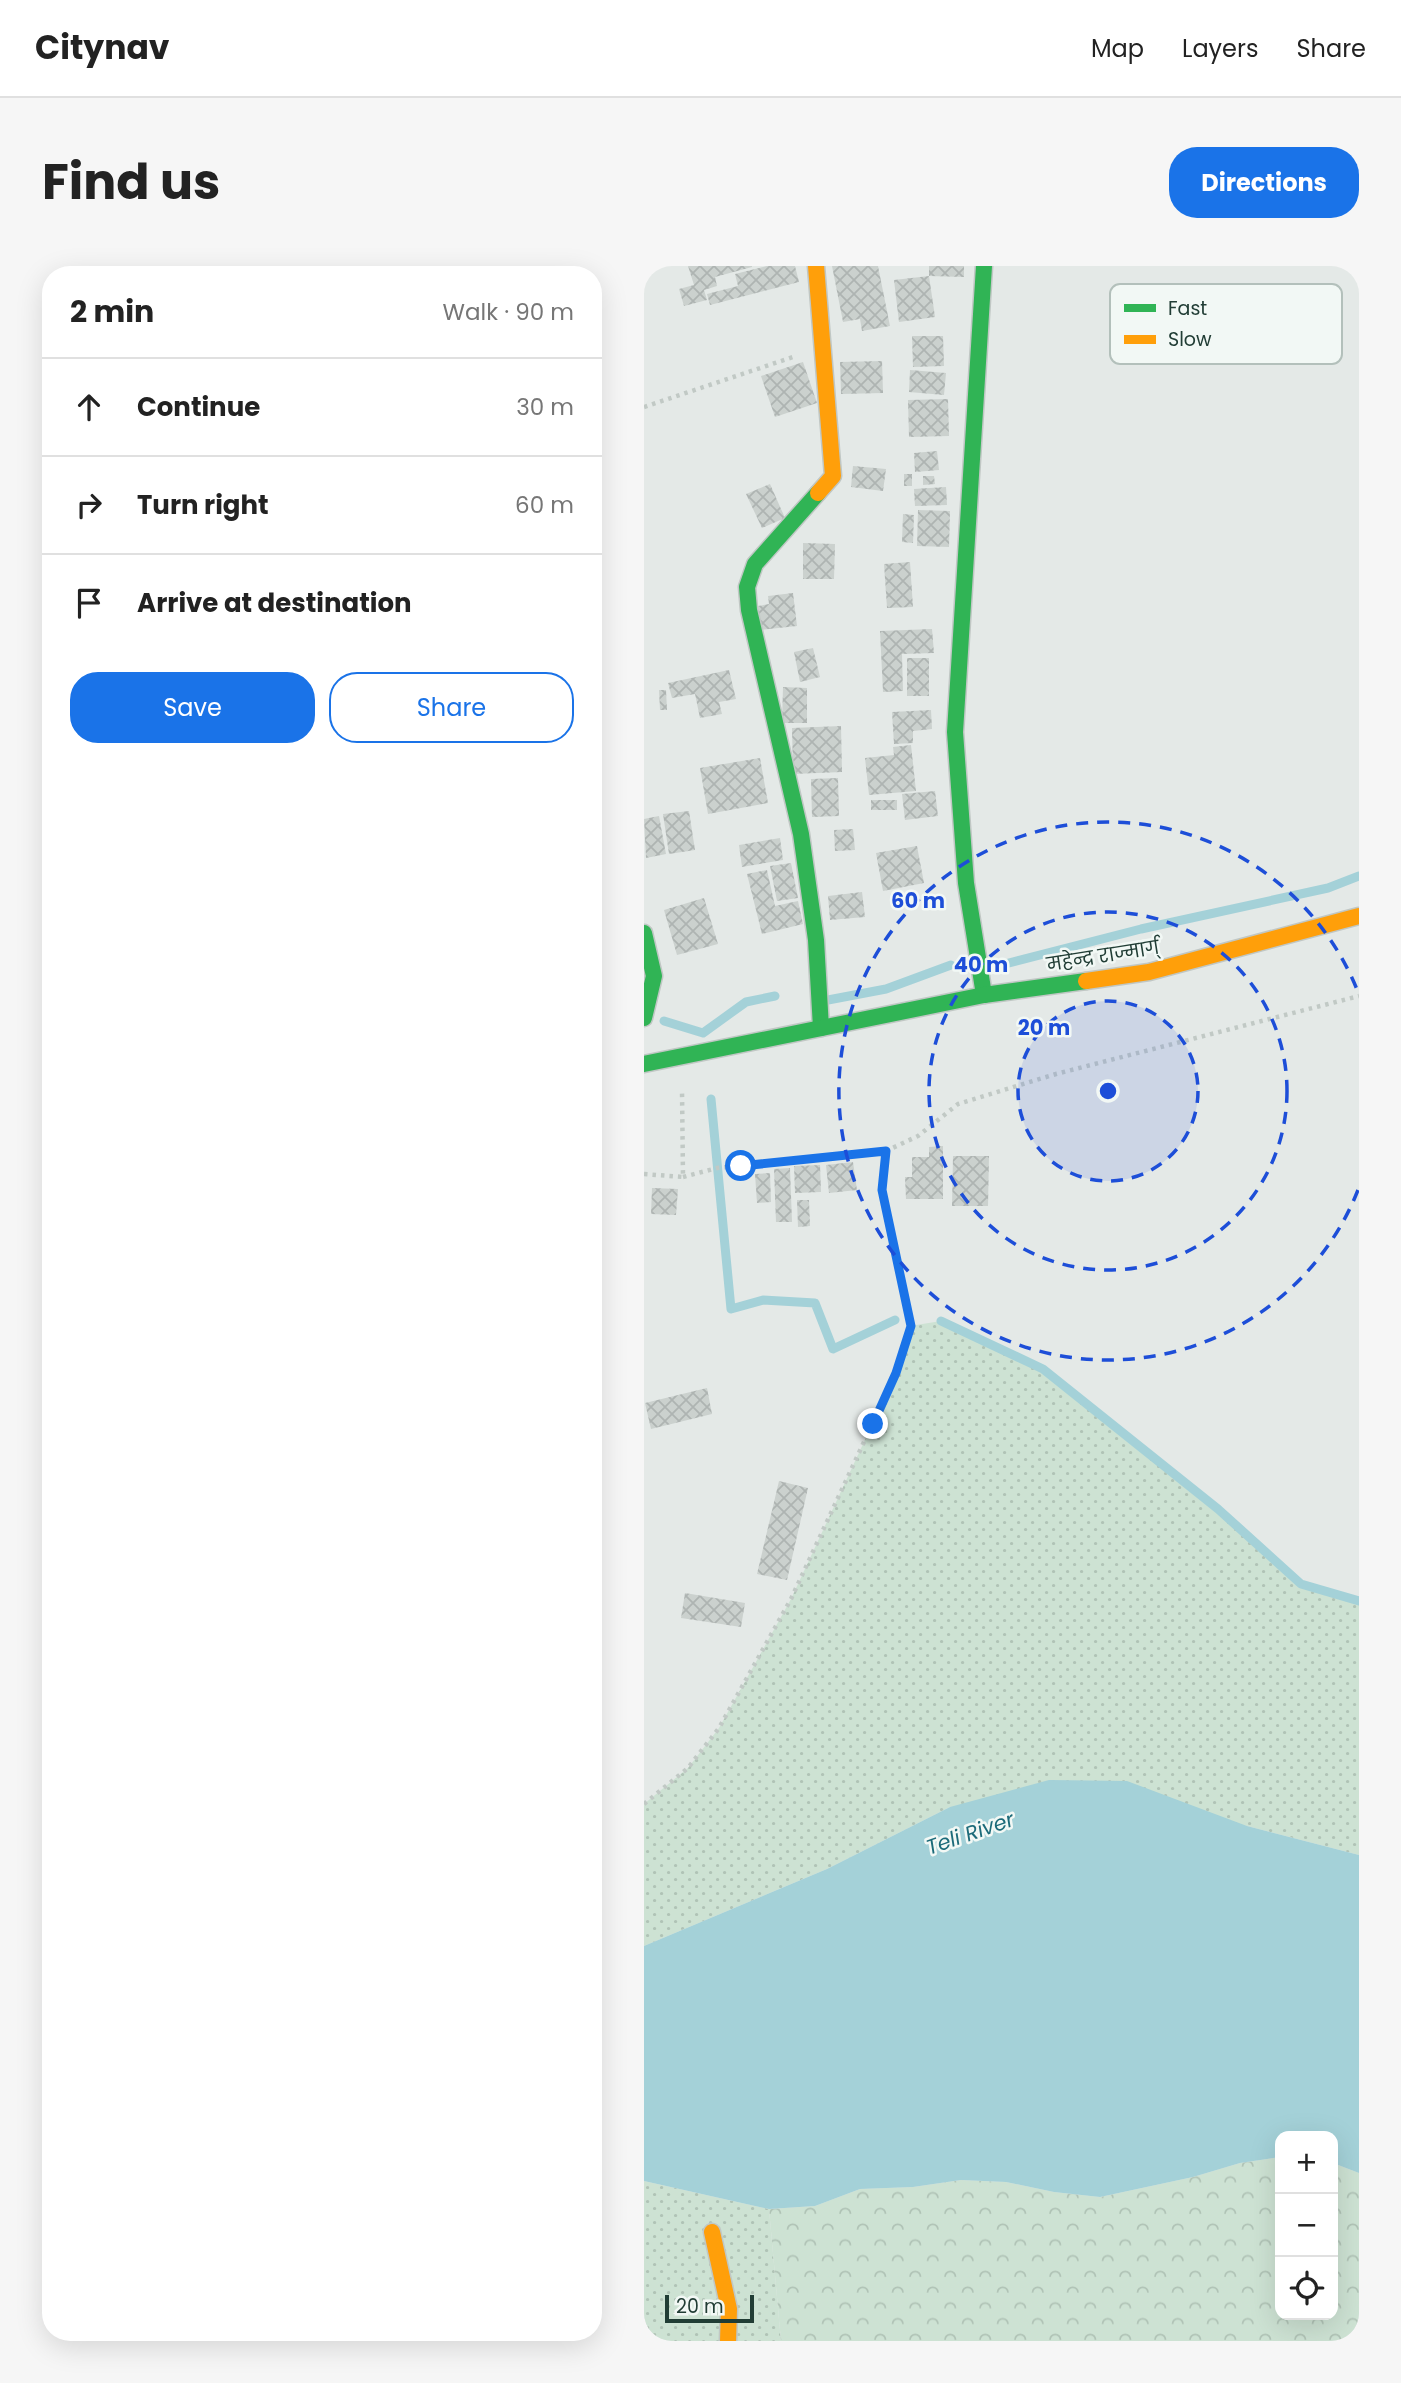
<!DOCTYPE html>
<html lang="en">
<head>
<meta charset="utf-8">
<style>
  body { margin:0; font-family:Poppins,"Noto Sans Devanagari",sans-serif; background:#f6f6f6; color:#222 }
  .controls { position:absolute; right:21px; bottom:21px; display:grid; overflow:hidden; border-radius:14px; box-shadow:0 7px 28px #0002 }
  .controls button { width:63px; height:63px; display:grid; place-items:center; padding:0; border:0; border-bottom:2px solid #e0e0e0; background:#fff; color:#222; font:35px sans-serif }
  .scale { position:absolute; left:21px; bottom:18px; width:89px; box-sizing:border-box; padding-left:7px; border:4px solid #213d35; border-top:0; font-size:19px; line-height:24px; white-space:nowrap; color:#213d35; -webkit-text-stroke:5px #f2f8f5; paint-order:stroke }
  .stop { position:absolute; width:21px; height:21px; margin:-16px; border:5px solid #1a73e8; border-radius:50%; background:#fff }
  .stop.end { background:#1a73e8; border-color:#fff; box-shadow:0 2px 7px #0008 }
  .list { margin:0; padding:0; list-style:none }
  h2 { display:flex; justify-content:space-between; align-items:center; height:91px; margin:0; padding:0 28px; font-size:30px }
  h2 small { font-size:23px; font-weight:400; color:#767676 }
  .list li { display:grid; grid-template-columns:46px 1fr auto; gap:21px; align-items:center; box-sizing:border-box; height:98px; padding:0 28px; border-top:2px solid #e0e0e0 }
  .list b { display:block; font-size:26px; white-space:nowrap }
  .list em { font-size:23px; font-style:normal; color:#767676 }
  .actions { display:flex; gap:14px; padding:21px 28px }
  .actions a { flex:1; padding:16px 0; border:2px solid #1a73e8; border-radius:28px; text-align:center; font-size:24px; color:#1a73e8 }
  .actions .main { background:#1a73e8; color:#fff }
  .icon { flex:none; width:38px; height:38px; fill:none; stroke:currentColor; stroke-width:2; stroke-linecap:round; stroke-linejoin:round }
  .map { position:relative; flex:none; width:715px; height:2075px; overflow:hidden; border-radius:28px }
  header { display:flex; align-items:center; gap:42px; box-sizing:border-box; height:98px; padding:0 35px; background:#fff; border-bottom:2px solid #e0e0e0 }
  header strong { font-size:33px }
  nav { display:flex; gap:38px; margin-inline-start:auto; font-size:24px }
  .intro { display:flex; align-items:center; justify-content:space-between; box-sizing:border-box; height:168px; padding:0 42px }
  h1 { margin:0; font-size:49px }
  .button { padding:18px 32px; border-radius:28px; background:#1a73e8; color:#fff; font-size:24px; font-weight:700 }
  main { display:flex; gap:42px; padding:0 42px }
  aside { flex:1; background:#fff; border-radius:28px; box-shadow:0 7px 28px #0002 }
  .map>svg:first-child { display:block }
  .grass { fill:url(#grass-dots) }
  .forest { fill:url(#forest-crowns) }
  .water { fill:#a4d1d8 }
  .lines { fill:none; stroke-linecap:round; stroke-linejoin:round }
  .stream { stroke:#a4d1d8; stroke-width:9 }
  .building { fill:url(#building-cross-hatch) }
  .fast-casing { stroke:#c0c7c4; stroke-width:19 }
  .slow-casing { stroke:#c0c7c4; stroke-width:19 }
  .path { stroke:#c1c9c5; stroke-width:4.5; stroke-dasharray:3.5 5; stroke-linecap:butt }
  .fast { stroke:#30b455; stroke-width:16 }
  .slow { stroke:#ff9f0a; stroke-width:16 }
  .route { stroke:#1a73e8; stroke-width:9 }
  .ring { fill:none; stroke:#1d4ed8; stroke-width:3.5; stroke-dasharray:12 9 }
  .labels { text-anchor:middle; dominant-baseline:central; stroke-width:5; stroke-linejoin:round; paint-order:stroke }
  .street-label { font-size:19px; fill:#213d35; stroke:#f2f8f5 }
  .water-label { font-size:21px; font-style:italic; fill:#1b6a79; stroke:#f2f8f5 }
  .key { fill:#f2f8f5; stroke:#b3c0bb; stroke-width:2 }
  .key-label { font-size:19px; fill:#213d35 }
  .centre { fill:#1d4ed8; stroke:#f2f8f5; stroke-width:3.5 }
  .ring-label { font-size:21px; text-anchor:middle; font-weight:bold; fill:#1d4ed8; stroke:#f2f8f5; stroke-width:5; stroke-linejoin:round; paint-order:stroke }
</style>
</head>
<body>
<header>
<strong>Citynav</strong>
<nav><a>Map</a><a>Layers</a><a>Share</a></nav>
</header>
<div class="intro"><h1>Find us</h1><a class="button">Directions</a></div>
<main>
<aside>
<h2>2 min<small>Walk · 90 m</small></h2>
<ul class="list">
<li><svg class="icon" aria-label="ahead" viewBox="0 0 24 24"><path d="M12 20V5M6 11l6-6 6 6"/></svg><div><b>Continue</b></div><em>30 m</em></li>
<li><svg class="icon" aria-label="right" viewBox="0 0 24 24"><path d="M7 20v-9h11M14 6l5 5-5 5"/></svg><div><b>Turn right</b></div><em>60 m</em></li>
<li><svg class="icon" aria-label="arrive" viewBox="0 0 24 24"><path d="M6 21V4h12l-3 4 3 4H6"/></svg><div><b>Arrive at destination</b></div></li>
</ul>
<div class="actions"><a class="main">Save</a><a>Share</a></div>
</aside>
<div class="map">
<svg width="715" height="2075" viewBox="0 0 715 2075">
  <defs>
    <pattern id="grass-dots" width="8" height="8" patternUnits="userSpaceOnUse" patternTransform="scale(1.75)"><rect width="8" height="8" fill="#cde2d3"/><path d="M2 2h.1M6 6h.1" fill="none" stroke="#b0c3b6" stroke-width="1.8" stroke-linecap="round"/></pattern>
    <pattern id="forest-crowns" width="20" height="18" patternUnits="userSpaceOnUse" patternTransform="scale(1.75)"><rect width="20" height="18" fill="#cde2d3"/><path d="M2 6a3 3 0 1 1 6 0M12 15a3 3 0 1 1 6 0" fill="none" stroke="#b0c3b6"/></pattern>
    <pattern id="building-cross-hatch" width="8" height="8" patternUnits="userSpaceOnUse" patternTransform="scale(1.75)"><rect width="8" height="8" fill="#cbd1ce"/><path d="M0 0l8 8M0 8l8-8" fill="none" stroke="#aeb4b2"/></pattern>
  </defs>
  <rect width="100%" height="100%" fill="#e4e9e7"/>
  <g class="grass">
    <path d="M 297,1055 L 399,1103 L 574,1243 L 657,1318 L 715,1335 L 715,1589 L 603,1560 L 306,1541 L 183,1603 L 0,1680 L 0,1538 L 44,1502 L 75,1462 L 147,1333 L 252,1107 L 266,1060 Z"/>
    <path d="M 0,1915 L 125,1943 L 137,2075 L 0,2075 Z"/>
  </g>
  <path class="forest" d="M 636,1891 L 636,2049 L 689,2049 L 689,1897 L 715,1907 L 715,2075 L 137,2075 L 125,1943 L 171,1940 L 216,1923 L 269,1921 L 317,1914 L 362,1916 L 410,1926 L 456,1931 L 549,1911 L 596,1897 Z"/>
  <path class="water" d="M 405,1514 L 483,1515 L 603,1560 L 715,1589 L 715,1907 L 689,1897 L 689,1870 L 636,1870 L 636,1891 L 596,1897 L 549,1911 L 456,1931 L 410,1926 L 362,1916 L 317,1914 L 269,1921 L 216,1923 L 171,1940 L 125,1943 L 0,1915 L 0,1680 L 183,1603 L 306,1541 Z"/>
  <g class="lines">
    <g class="stream">
      <path d="M 361,698 L 497,663 L 684,622 L 715,610"/>
      <path d="M 184,734 L 242,723 L 307,699"/>
      <path d="M 20,755 L 59,767 L 102,736 L 131,730"/>
      <path d="M 67,833 L 87,1043 L 119,1034 L 171,1037 L 189,1083 L 251,1054"/>
      <path d="M 297,1055 L 399,1103 L 574,1243 L 657,1318 L 715,1335"/>
    </g>
  </g>
  <g class="building">
    <path d="M 44,0 L 108,0 L 108,1 L 71,11 L 73,20 L 60,24 L 63,34 L 40,40 L 35,23 L 50,19 Z"/>
    <path d="M 123,0 L 151,0 L 155,16 L 66,39 L 63,28 L 94,20 L 91,8 Z"/>
    <path d="M 188,0 L 234,0 L 246,60 L 218,65 L 216,53 L 199,56 Z"/>
    <path d="M 285,0 L 320,0 L 320,11 L 285,10 Z"/>
    <path d="M 285,10 L 291,51 L 255,56 L 250,14 Z"/>
    <path d="M 268,70 L 299,70 L 300,100 L 269,101 Z"/>
    <path d="M 238,95 L 239,127 L 197,128 L 196,96 Z"/>
    <path d="M 159,96 L 173,137 L 131,151 L 117,110 Z"/>
    <path d="M 266,104 L 302,107 L 300,129 L 265,126 Z"/>
    <path d="M 304,133 L 305,170 L 265,171 L 264,134 Z"/>
    <path d="M 293,185 L 295,204 L 271,206 L 270,187 Z"/>
    <path d="M 209,200 L 242,203 L 239,225 L 207,221 Z"/>
    <rect x="260" y="208" width="8" height="12"/>
    <path d="M 279,210 L 290,210 L 291,218 L 279,219 Z"/>
    <path d="M 126,218 L 141,252 L 118,262 L 102,228 Z"/>
    <path d="M 302,221 L 303,239 L 271,240 L 270,223 Z"/>
    <path d="M 274,244 L 306,245 L 305,281 L 273,280 Z"/>
    <path d="M 259,248 L 270,249 L 269,277 L 258,276 Z"/>
    <path d="M 159,277 L 191,278 L 190,313 L 159,313 Z"/>
    <path d="M 266,296 L 269,341 L 243,342 L 240,298 Z"/>
    <path d="M 149,327 L 153,360 L 116,364 L 114,340 L 125,338 L 124,330 Z"/>
    <path d="M 288,363 L 290,387 L 258,388 L 259,425 L 239,426 L 236,365 Z"/>
    <path d="M 169,382 L 176,411 L 156,416 L 150,386 Z"/>
    <rect x="263" y="392" width="22" height="38"/>
    <path d="M 85,404 L 92,433 L 75,436 L 78,448 L 56,452 L 51,428 L 28,432 L 24,417 Z"/>
    <path d="M 139,421 L 163,422 L 163,457 L 138,457 Z"/>
    <path d="M 15,424 L 22,424 L 23,444 L 16,444 Z"/>
    <path d="M 287,444 L 288,463 L 269,465 L 269,477 L 250,478 L 248,446 Z"/>
    <path d="M 197,460 L 198,506 L 149,508 L 148,462 Z"/>
    <path d="M 267,479 L 272,525 L 225,529 L 221,492 L 250,489 L 249,481 Z"/>
    <path d="M 116,492 L 124,537 L 64,548 L 56,502 Z"/>
    <path d="M 194,512 L 195,550 L 168,551 L 167,513 Z"/>
    <path d="M 291,525 L 294,550 L 261,554 L 258,528 Z"/>
    <rect x="227" y="534" width="26" height="10"/>
    <path d="M 45,545 L 51,584 L 25,588 L 19,548 Z"/>
    <path d="M 15,550 L 22,588 L 2,592 L 0,553 Z"/>
    <path d="M 209,563 L 211,584 L 191,585 L 190,564 Z"/>
    <path d="M 136,572 L 139,594 L 98,601 L 95,579 Z"/>
    <path d="M 273,580 L 280,617 L 239,625 L 232,587 Z"/>
    <path d="M 147,597 L 154,632 L 133,635 L 126,600 Z"/>
    <path d="M 123,604 L 131,640 L 154,635 L 159,658 L 118,668 L 103,608 Z"/>
    <path d="M 218,626 L 221,651 L 186,654 L 184,630 Z"/>
    <path d="M 60,632 L 74,678 L 33,689 L 20,644 Z"/>
    <path d="M 299,880 L 299,933 L 262,933 L 261,911 L 268,911 L 268,891 L 285,891 L 285,881 Z"/>
    <path d="M 309,890 L 345,890 L 344,940 L 308,940 Z"/>
    <path d="M 209,896 L 213,924 L 185,927 L 182,899 Z"/>
    <path d="M 176,899 L 177,926 L 151,927 L 150,900 Z"/>
    <path d="M 146,902 L 148,956 L 132,956 L 130,903 Z"/>
    <path d="M 126,907 L 127,936 L 113,937 L 111,908 Z"/>
    <path d="M 8,922 L 34,923 L 32,949 L 7,948 Z"/>
    <path d="M 153,934 L 165,934 L 166,960 L 154,961 Z"/>
    <path d="M 63,1122 L 68,1148 L 7,1163 L 1,1137 Z"/>
    <path d="M 135,1215 L 164,1222 L 143,1314 L 113,1308 Z"/>
    <path d="M 41,1327 L 101,1337 L 97,1361 L 37,1352 Z"/>
  </g>
  <g class="lines">
    <defs>
      <g id="fast">
        <path d="M 340,0 L 311,466 L 322,617 L 340,729"/>
        <path d="M 174,227 L 111,298 L 103,321 L 105,344 L 157,568 L 172,674 L 177,762"/>
        <path d="M 0,667 L 10,710 L 0,752"/>
        <path d="M 0,798 L 340,729 L 442,715"/>
      </g>
      <g id="slow">
        <path d="M 172,0 L 189,210 L 174,227"/>
        <path d="M 442,715 L 505,706 L 715,650"/>
        <path d="M 68,1966 L 85,2043 L 84,2075"/>
      </g>
    </defs>
    <use href="#fast" class="fast-casing"/>
    <use href="#slow" class="slow-casing"/>
    <g class="path">
      <path d="M 0,141 L 149,91"/>
      <path d="M 0,908 L 39,911 L 38,824"/>
      <path d="M 39,911 L 73,902 L 242,885"/>
      <path d="M 0,1538 L 44,1502 L 75,1462 L 147,1333 L 252,1107 L 266,1060 L 238,924 L 242,885 L 274,870 L 314,838 L 412,808 L 715,730"/>
    </g>
    <use href="#fast" class="fast"/>
    <use href="#slow" class="slow"/>
  </g>
  <g class="lines">
    <path class="route" d="M 97,900 L 242,885 L 238,924 L 267,1060 L 252,1107 L 229,1158"/>
  </g>
  <circle cx="464" cy="825" r="90" fill="#1d4ed8" fill-opacity=".12"/>
  <g class="ring">
    <circle cx="464" cy="825" r="90"/>
    <circle cx="464" cy="825" r="179"/>
    <path d="M714 924A269 269 0 1 1 714 726"/>
  </g>
  <g class="labels">
    <g class="street-label">
      <text transform="translate(459 690) rotate(-9)">महेन्द्र राज्मार्ग्</text>
    </g>
    <g class="water-label">
      <text transform="translate(326 1567) rotate(-19)">Teli River</text>
    </g>
  </g>
  <rect x="466" y="18" width="232" height="80" rx="10" class="key"/>
  <rect x="480" y="38" width="32" height="8" fill="#30b455"/>
  <rect x="480" y="69" width="32" height="9" fill="#ff9f0a"/>
  <g class="key-label">
    <text x="524" y="49">Fast</text>
    <text x="524" y="80">Slow</text>
  </g>
  <circle cx="464" cy="825" r="10" class="centre"/>
  <g class="ring-label">
    <text x="274" y="642">60 m</text>
    <text x="337" y="706">40 m</text>
    <text x="400" y="769">20 m</text>
  </g>
</svg>
<div class="controls">
<button>+</button>
<button>−</button>
<button><svg class="icon" aria-label="locate" viewBox="0 0 24 24"><circle cx="12" cy="12" r="6"/><path d="M12 2v4M12 18v4M2 12h4M18 12h4"/></svg></button>
</div>
<div class="scale">20 m</div>
<div class="stop" style="left:97px;top:900px"></div>
<div class="stop end" style="left:229px;top:1158px"></div>
</div>
</main>
</body>
</html>
